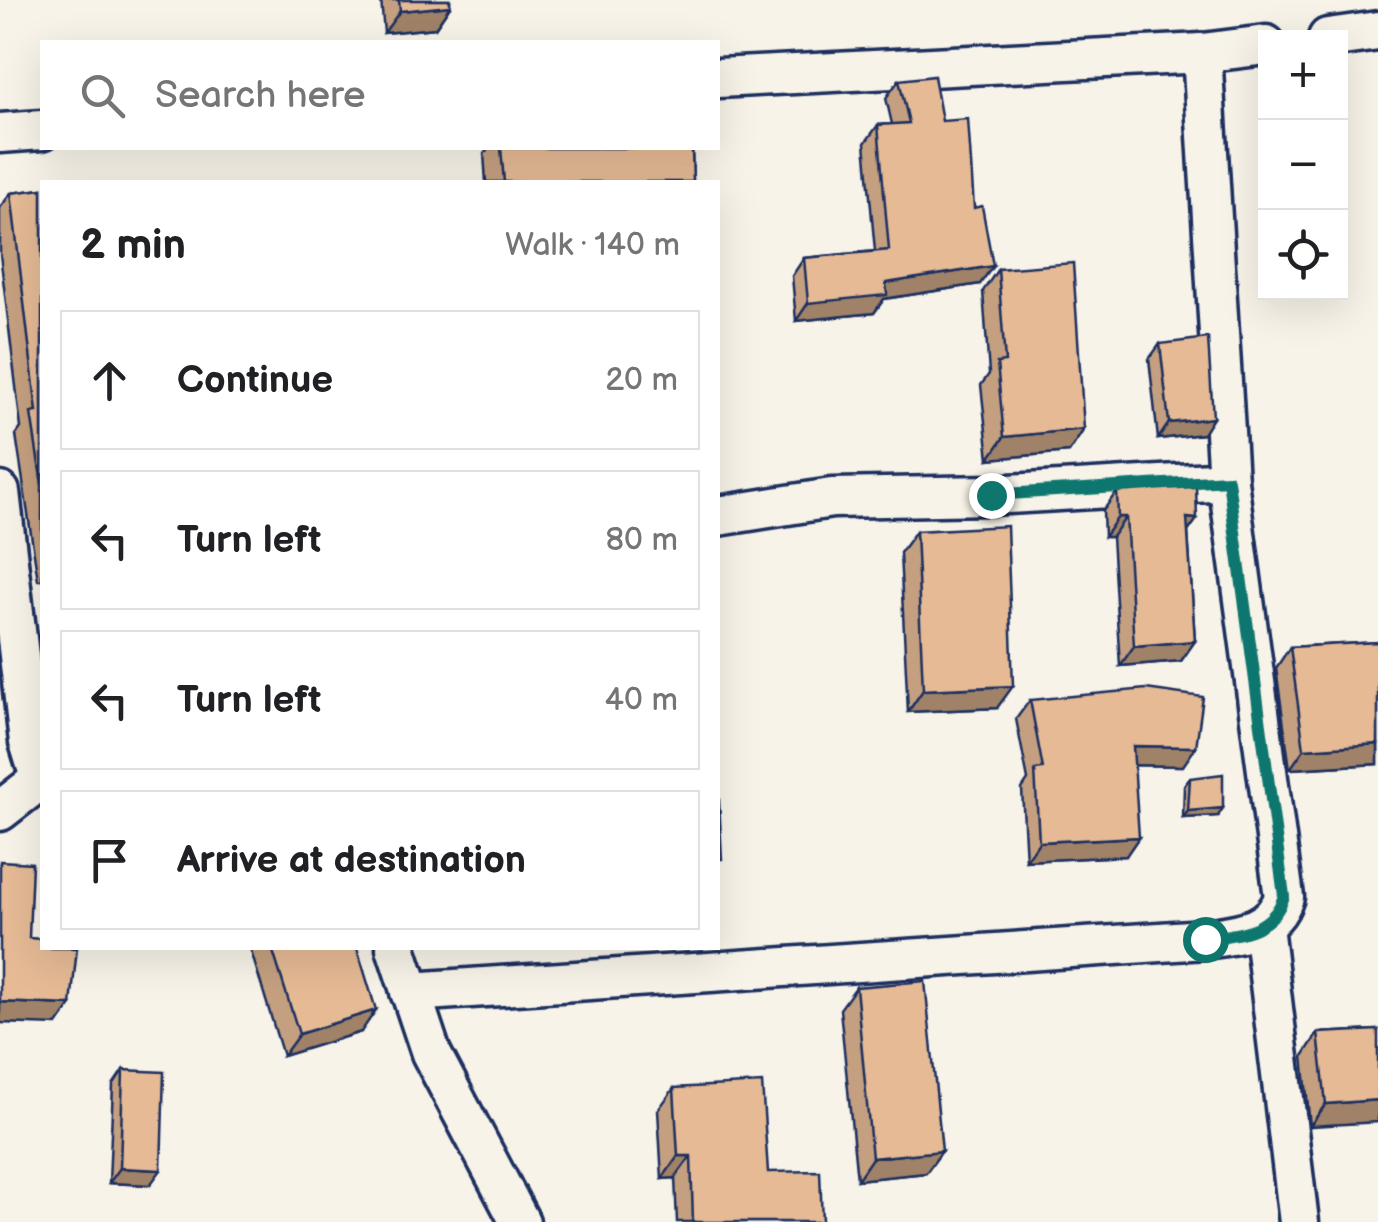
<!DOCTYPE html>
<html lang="en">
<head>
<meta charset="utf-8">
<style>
  body { margin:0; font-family:"Balsamiq Sans",sans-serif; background:#f6f6f6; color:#202124 }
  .controls { position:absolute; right:30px; top:30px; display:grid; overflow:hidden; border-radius:0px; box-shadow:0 10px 40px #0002 }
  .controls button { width:90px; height:90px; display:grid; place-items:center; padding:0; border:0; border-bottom:2px solid #e0e0e0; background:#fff; color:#202124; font:50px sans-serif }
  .stop { position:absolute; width:30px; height:30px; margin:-22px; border:8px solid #0f766e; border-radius:50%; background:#fff }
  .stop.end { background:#0f766e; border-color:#fff; box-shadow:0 2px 10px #0008 }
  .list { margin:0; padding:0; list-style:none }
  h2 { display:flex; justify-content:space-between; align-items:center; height:130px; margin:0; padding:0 40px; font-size:42px }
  h2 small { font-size:32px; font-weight:400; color:#757577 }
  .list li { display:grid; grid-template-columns:65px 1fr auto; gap:30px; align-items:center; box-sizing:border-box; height:140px; margin:0 20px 20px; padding:0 20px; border:2px solid #e0e0e0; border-radius:0px }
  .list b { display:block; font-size:38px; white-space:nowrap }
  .list em { font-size:32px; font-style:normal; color:#757577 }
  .icon { flex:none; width:55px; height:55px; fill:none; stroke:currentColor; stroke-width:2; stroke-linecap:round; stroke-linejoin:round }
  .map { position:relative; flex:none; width:1378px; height:1222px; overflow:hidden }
  .search { position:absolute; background:#fff; box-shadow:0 10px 40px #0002; left:40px; top:40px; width:680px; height:110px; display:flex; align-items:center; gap:25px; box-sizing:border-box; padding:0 35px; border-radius:0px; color:#757577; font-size:38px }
  .panel { position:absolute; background:#fff; box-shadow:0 10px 40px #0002; left:40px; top:180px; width:680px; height:770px; border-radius:0px }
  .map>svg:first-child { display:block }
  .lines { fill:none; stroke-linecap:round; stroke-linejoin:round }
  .street-casing { stroke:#1b2f5e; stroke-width:45 }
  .street { stroke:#f7f3e8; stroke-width:38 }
  .wall { fill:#c5a080; stroke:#1b2f5e; stroke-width:2.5 }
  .shaded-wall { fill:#a08268; stroke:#1b2f5e; stroke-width:2.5 }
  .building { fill:#e5ba95; stroke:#1b2f5e; stroke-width:2.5 }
  .route { stroke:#0f766e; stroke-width:12 }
</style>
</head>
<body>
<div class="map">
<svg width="1378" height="1222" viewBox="0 0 1378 1222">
  <rect width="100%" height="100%" fill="#f7f3e8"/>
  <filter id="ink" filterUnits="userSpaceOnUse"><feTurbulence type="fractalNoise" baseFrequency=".01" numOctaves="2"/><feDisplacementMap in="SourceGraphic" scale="20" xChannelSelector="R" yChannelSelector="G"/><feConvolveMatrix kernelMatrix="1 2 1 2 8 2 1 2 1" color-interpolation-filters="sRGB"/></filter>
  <g filter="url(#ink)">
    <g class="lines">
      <defs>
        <g id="street">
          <path d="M 1328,38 L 1378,31"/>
          <path d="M 1202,53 L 1228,481"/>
          <path d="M 718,78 L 1202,53 L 1266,45"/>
          <path d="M 0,133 L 42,130"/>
          <path d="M 0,492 L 29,742 L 42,784"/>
          <path d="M 0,811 L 40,780"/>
          <path d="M 1263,926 L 1299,1222"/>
          <path d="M 396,948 L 431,1053 L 520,1222"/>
          <path d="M 410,992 L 1205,939 C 1238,934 1273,932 1284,897 L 1228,481 L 991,495 L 832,498 L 718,516"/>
        </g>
      </defs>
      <use href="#street" class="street-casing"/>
      <use href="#street" class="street"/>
    </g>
    <g class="wall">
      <path d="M 381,0 L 450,0 L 450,6 L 435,28 L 384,33 Z"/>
      <path d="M 899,80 L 942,121 L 980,284 L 884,299 L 874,313 L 796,321 L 792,276 L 804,258 L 875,251 L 865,143 L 878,125 L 892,124 L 886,98 Z"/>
      <path d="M 489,148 L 692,148 L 693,182 L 486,182 L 484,154 Z"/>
      <path d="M 42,189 L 42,580 L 38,580 L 16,435 L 21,428 L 0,254 L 0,208 L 11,193 Z"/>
      <path d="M 998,269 L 1084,429 L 1069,452 L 989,459 L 981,385 L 989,374 L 983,291 Z"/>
      <path d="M 1160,344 L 1203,434 L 1158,439 L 1149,359 Z"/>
      <path d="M 1117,491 L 1197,519 L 1188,531 L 1195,641 L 1181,661 L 1120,666 L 1112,537 L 1104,537 L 1103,511 Z"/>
      <path d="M 916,531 L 997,708 L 908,712 L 900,553 Z"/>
      <path d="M 1378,642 L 1378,764 L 1290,769 L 1276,668 L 1290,647 Z"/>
      <path d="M 1030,700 L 1183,766 L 1134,765 L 1126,856 L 1026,861 L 1022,789 L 1028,780 L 1016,719 Z"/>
      <path d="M 1190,778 L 1218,816 L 1183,818 L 1184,786 Z"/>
      <path d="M 250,948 L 357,948 L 361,1032 L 283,1056 Z"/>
      <path d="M 856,987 L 942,1151 L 926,1173 L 857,1180 L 840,1009 Z"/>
      <path d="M 1378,1030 L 1310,1126 L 1303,1056 L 1318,1033 Z"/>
      <path d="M 123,1070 L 150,1185 L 109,1183 L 113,1085 Z"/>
      <path d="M 674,1088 L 768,1172 L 822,1222 L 677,1222 L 675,1178 L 662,1179 L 658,1110 Z"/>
    </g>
    <g class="shaded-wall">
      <path d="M 450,6 L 435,28 L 384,33 L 400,11 Z"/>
      <path d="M 993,266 L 980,284 L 884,299 L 874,313 L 796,321 L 808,303 L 886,283 Z"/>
      <path d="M 1213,418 L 1203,434 L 1158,439 L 1169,423 Z"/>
      <path d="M 1084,429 L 1069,452 L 989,459 L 1004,437 Z"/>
      <path d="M 1118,517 L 1126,517 L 1112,537 L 1104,537 Z"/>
      <path d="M 1187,518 L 1197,519 L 1183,539 Z"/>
      <path d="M 1195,641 L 1181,661 L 1120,666 L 1134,646 Z"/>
      <path d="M 1013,686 L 997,708 L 908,712 L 923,690 Z"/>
      <path d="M 1378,744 L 1378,764 L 1290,769 L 1304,749 Z"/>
      <path d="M 1133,746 L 1196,747 L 1183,766 L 1120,765 Z"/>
      <path d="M 1223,808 L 1218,816 L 1183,818 L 1188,811 Z"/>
      <path d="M 1139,837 L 1126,856 L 1026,861 L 1039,842 Z"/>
      <path d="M 0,1002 L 71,1005 L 57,1025 L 0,1023 Z"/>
      <path d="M 376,1010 L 361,1032 L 283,1056 L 299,1034 Z"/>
      <path d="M 1378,1100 L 1378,1122 L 1310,1126 L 1326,1104 Z"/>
      <path d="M 942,1151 L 926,1173 L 857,1180 L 872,1158 Z"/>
      <path d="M 678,1156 L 691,1156 L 675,1178 L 662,1179 Z"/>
      <path d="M 120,1168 L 161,1170 L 150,1185 L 109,1183 Z"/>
    </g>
    <g class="building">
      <path d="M 399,0 L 450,0 L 450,6 L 400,11 Z"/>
      <path d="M 934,76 L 942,121 L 968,119 L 974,208 L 982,206 L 993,266 L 886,283 L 887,295 L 808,303 L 804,258 L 889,250 L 878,125 L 909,123 L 899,80 Z"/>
      <path d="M 501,148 L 692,148 L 693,182 L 504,182 Z"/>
      <path d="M 42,189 L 42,485 L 31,413 L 37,412 L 11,193 Z"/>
      <path d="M 1073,263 L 1084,429 L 1004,437 L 997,363 L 1005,362 L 998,269 Z"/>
      <path d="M 1208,338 L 1213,418 L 1169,423 L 1160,344 Z"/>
      <path d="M 1196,486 L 1197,519 L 1187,518 L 1195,641 L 1134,646 L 1126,517 L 1118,517 L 1117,491 Z"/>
      <path d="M 1007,526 L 1013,686 L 923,690 L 916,531 Z"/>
      <path d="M 1378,642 L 1378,744 L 1304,749 L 1290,647 Z"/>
      <path d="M 1146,689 L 1203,697 L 1196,747 L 1133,746 L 1139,837 L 1039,842 L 1035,770 L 1043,769 L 1030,700 Z"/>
      <path d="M 1223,774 L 1223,808 L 1188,811 L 1190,778 Z"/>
      <path d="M 718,780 L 722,859 L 718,859 Z"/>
      <path d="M 0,861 L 32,863 L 29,938 L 42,939 L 42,948 L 77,948 L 71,1005 L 0,1002 Z"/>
      <path d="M 272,948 L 357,948 L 376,1010 L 299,1034 Z"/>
      <path d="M 925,981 L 942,1151 L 872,1158 L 856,987 Z"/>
      <path d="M 1378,1030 L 1378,1100 L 1326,1104 L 1318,1033 Z"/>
      <path d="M 123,1070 L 164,1072 L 161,1170 L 120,1168 Z"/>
      <path d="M 762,1083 L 768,1172 L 820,1171 L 822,1222 L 693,1222 L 691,1156 L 678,1156 L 674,1088 Z"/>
    </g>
  </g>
  <g class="lines" filter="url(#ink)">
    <path class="route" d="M 991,495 L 1228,480 L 1284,896 C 1273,932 1238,934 1205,939"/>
  </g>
</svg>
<div class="controls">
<button>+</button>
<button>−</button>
<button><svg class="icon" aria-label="locate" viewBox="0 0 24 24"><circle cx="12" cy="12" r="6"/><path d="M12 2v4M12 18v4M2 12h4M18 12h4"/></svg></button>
</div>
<div class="stop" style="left:1205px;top:939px"></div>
<div class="stop end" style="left:991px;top:495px"></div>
<div class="search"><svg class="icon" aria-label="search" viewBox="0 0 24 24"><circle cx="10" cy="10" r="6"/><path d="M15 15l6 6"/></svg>Search here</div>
<section class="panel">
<h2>2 min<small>Walk · 140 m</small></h2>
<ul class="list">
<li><svg class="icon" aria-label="ahead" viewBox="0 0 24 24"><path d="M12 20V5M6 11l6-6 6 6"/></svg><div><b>Continue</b></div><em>20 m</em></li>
<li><svg class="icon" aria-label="left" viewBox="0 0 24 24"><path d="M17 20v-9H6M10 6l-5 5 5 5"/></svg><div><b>Turn left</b></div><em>80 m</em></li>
<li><svg class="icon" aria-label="left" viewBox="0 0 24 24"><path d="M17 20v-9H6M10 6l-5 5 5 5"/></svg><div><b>Turn left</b></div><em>40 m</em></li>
<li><svg class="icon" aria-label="arrive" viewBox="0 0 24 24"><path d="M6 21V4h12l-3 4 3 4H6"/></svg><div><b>Arrive at destination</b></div></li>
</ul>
</section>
</div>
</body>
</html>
